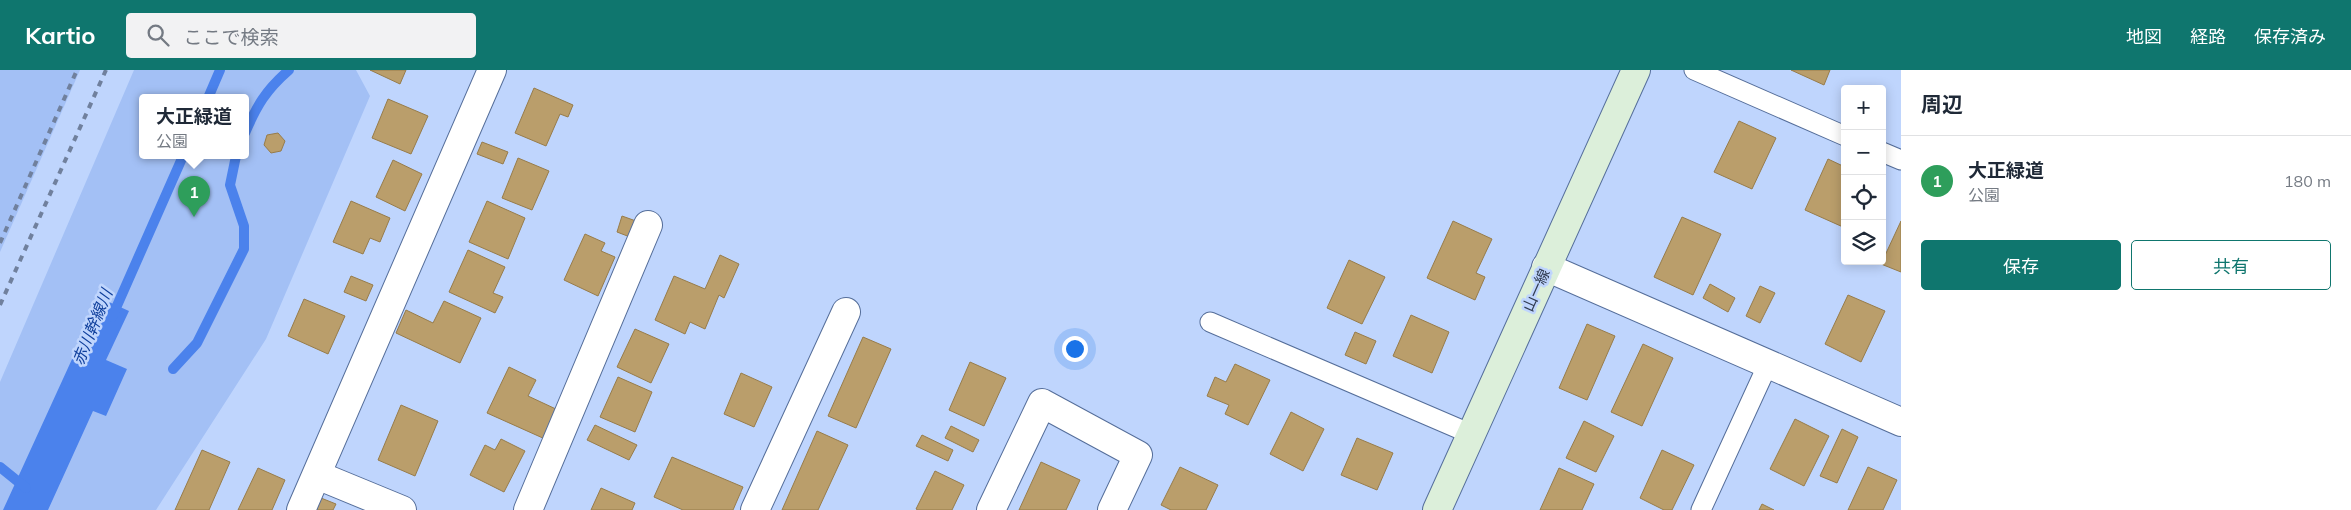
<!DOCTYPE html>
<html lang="ja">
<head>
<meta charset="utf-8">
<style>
  body { margin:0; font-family:Mulish,"Noto Sans JP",sans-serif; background:#f2f2f3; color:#1f2937 }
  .controls { position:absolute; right:15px; top:15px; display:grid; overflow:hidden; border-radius:5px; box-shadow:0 2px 12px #0003 }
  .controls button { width:45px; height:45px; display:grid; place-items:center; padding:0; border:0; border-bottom:1px solid #e0e1e3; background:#fff; color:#1f2937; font:25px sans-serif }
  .you { position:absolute; left:1074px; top:278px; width:18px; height:18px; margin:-12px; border:4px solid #fff; border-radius:50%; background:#1a73e8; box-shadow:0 0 0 8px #1a73e833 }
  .badge { display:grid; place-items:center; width:32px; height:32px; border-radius:50%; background:#0f766e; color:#fff; font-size:16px; font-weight:700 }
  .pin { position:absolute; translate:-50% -41px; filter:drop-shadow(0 1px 2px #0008) }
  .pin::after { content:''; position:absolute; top:26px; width:18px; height:15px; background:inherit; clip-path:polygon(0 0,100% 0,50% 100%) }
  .popup { position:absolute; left:139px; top:24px; width:110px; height:65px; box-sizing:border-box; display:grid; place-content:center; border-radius:5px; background:#fff; filter:drop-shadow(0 1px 4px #0005); font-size:16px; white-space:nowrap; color:#747a83 }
  .popup b { font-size:19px; color:#1f2937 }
  .popup::after { content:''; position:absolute; left:50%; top:100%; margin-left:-10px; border:10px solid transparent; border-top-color:#fff }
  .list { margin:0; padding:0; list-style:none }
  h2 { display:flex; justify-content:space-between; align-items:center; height:65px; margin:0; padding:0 20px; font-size:21px }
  h2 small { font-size:16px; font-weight:400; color:#747a83 }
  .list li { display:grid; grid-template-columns:32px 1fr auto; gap:15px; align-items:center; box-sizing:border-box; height:90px; padding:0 20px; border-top:1px solid #e0e1e3 }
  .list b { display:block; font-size:19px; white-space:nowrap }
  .list p { margin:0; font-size:16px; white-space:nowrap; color:#747a83 }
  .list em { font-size:16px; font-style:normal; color:#747a83 }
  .actions { display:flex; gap:10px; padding:15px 20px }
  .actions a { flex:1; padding:11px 0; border:1px solid #0f766e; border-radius:5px; text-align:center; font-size:18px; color:#0f766e }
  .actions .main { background:#0f766e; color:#fff }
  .icon { flex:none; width:28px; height:28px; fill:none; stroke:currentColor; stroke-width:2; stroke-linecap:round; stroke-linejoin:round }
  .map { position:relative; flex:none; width:1901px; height:440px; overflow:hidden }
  header { display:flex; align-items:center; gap:30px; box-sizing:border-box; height:70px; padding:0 25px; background:#0f766e; color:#fff }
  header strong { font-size:24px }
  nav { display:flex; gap:28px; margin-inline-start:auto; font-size:18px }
  .search { width:350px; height:45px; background:#f2f2f3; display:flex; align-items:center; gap:12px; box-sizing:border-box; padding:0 18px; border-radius:5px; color:#747a83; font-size:19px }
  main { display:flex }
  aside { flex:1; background:#fff }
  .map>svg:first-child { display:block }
  .green { fill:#a3c0f5; fill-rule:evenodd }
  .water { fill:#4b82ec }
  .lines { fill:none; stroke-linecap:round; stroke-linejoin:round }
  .stream { stroke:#4b82ec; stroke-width:10 }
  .building { fill:#ba9e6b; stroke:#977c4a }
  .lane-casing { stroke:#556e9a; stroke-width:21 }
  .street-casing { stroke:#556e9a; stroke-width:30 }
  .secondary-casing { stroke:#556e9a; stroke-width:30 }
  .lane { stroke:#fff; stroke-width:19 }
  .street { stroke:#fff; stroke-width:28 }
  .secondary { stroke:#dcefda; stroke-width:28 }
  .rail { stroke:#70809d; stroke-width:4; stroke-dasharray:6 6; stroke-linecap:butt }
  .labels { text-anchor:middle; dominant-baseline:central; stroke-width:5; stroke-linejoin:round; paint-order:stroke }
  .street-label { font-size:15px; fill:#313c50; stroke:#bfd5fd }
  .water-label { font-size:16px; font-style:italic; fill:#0f3f9c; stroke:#bfd5fd }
</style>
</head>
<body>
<header>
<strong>Kartio</strong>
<div class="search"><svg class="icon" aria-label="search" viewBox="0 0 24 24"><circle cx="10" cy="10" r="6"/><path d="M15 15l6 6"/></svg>ここで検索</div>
<nav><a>地図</a><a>経路</a><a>保存済み</a></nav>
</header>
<main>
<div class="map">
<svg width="1901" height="440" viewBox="0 0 1901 440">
  <rect width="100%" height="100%" fill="#bfd5fd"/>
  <g class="green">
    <path d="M 0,0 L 80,0 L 0,182 Z"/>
    <path d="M 134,0 L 356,0 L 370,26 L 266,269 L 156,440 L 0,440 L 0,312 ZM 143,28 L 245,28 L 245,86 L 143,86 Z"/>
  </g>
  <path class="water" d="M 100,228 L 129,241 L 106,290 L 127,299 L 106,346 L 93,341 L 48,440 L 3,440 Z"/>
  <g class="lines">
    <g class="stream">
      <path d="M 208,28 L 220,0"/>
      <path d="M 245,63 C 257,35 266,20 289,0"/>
      <path d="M 112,247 L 183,86"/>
      <path d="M 173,299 L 197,273 L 244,179 L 244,156 L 230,115 L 236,86"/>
      <path d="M 0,397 L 26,418"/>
    </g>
  </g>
  <g class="building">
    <path d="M 370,0 L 406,0 L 400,14 Z"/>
    <path d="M 1791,0 L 1830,0 L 1824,15 Z"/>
    <path d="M 534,18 L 573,35 L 568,47 L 560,44 L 546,76 L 515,63 Z"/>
    <path d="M 388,29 L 428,46 L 411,84 L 372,68 Z"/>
    <path d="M 1739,51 L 1776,68 L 1752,119 L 1714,102 Z"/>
    <path d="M 278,63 L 285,71 L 281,81 L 271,83 L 264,75 L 267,65 Z"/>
    <path d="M 482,72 L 508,82 L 503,94 L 477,84 Z"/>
    <path d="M 518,88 L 549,101 L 532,140 L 502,128 Z"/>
    <path d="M 1828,89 L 1845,97 L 1843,157 L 1805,140 Z"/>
    <path d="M 393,90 L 422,104 L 405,141 L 376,127 Z"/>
    <path d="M 351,131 L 390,148 L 380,172 L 370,168 L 363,184 L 333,172 Z"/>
    <path d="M 487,131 L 525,148 L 508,189 L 469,172 Z"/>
    <path d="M 622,146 L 636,151 L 630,167 L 617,162 Z"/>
    <path d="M 1682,147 L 1721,164 L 1693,225 L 1654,207 Z"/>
    <path d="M 1453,151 L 1492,169 L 1476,203 L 1485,207 L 1475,230 L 1427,208 Z"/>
    <path d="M 1901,151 L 1901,202 L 1881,194 Z"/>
    <path d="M 585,164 L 605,173 L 601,181 L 615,187 L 598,226 L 564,210 Z"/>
    <path d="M 468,180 L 505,197 L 493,223 L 503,227 L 495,243 L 449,222 Z"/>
    <path d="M 720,185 L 739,194 L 724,228 L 719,225 L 705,259 L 690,252 L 685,264 L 655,250 L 674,206 L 705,219 Z"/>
    <path d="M 1349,190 L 1385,207 L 1362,254 L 1327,238 Z"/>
    <path d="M 351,206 L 373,215 L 366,231 L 344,222 Z"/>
    <path d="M 1710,214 L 1735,228 L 1728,242 L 1703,228 Z"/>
    <path d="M 1760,216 L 1775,223 L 1760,253 L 1746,246 Z"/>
    <path d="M 1848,225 L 1885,241 L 1861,292 L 1825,274 Z"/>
    <path d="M 304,229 L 345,246 L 328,284 L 288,266 Z"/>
    <path d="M 444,231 L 481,248 L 460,293 L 396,263 L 406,240 L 433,253 Z"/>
    <path d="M 1411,245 L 1449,262 L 1432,303 L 1393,286 Z"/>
    <path d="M 1587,254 L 1615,266 L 1587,330 L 1559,318 Z"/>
    <path d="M 635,259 L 669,274 L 651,313 L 617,297 Z"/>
    <path d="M 1355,262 L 1376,271 L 1366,294 L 1345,285 Z"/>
    <path d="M 863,267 L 891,279 L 856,358 L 828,346 Z"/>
    <path d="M 1643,274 L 1673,288 L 1642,356 L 1611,342 Z"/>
    <path d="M 970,292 L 1006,308 L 984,356 L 949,340 Z"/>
    <path d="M 1235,294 L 1270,310 L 1248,355 L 1225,344 L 1229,335 L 1207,326 L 1215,307 L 1226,312 Z"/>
    <path d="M 509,297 L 536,310 L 528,326 L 558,340 L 545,369 L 487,343 Z"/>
    <path d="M 741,303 L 772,317 L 754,357 L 724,344 Z"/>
    <path d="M 618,307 L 652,322 L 635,362 L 600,347 Z"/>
    <path d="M 401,335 L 438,351 L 415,406 L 378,390 Z"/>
    <path d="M 1291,342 L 1324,359 L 1303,401 L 1270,384 Z"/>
    <path d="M 1795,349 L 1829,366 L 1804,416 L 1770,399 Z"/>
    <path d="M 1584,351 L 1614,366 L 1596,402 L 1566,388 Z"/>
    <path d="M 595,355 L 637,375 L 629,390 L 587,370 Z"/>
    <path d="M 951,356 L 979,370 L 973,382 L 945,368 Z"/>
    <path d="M 1842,359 L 1858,367 L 1837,413 L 1820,406 Z"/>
    <path d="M 817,361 L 848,375 L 818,440 L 782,440 Z"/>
    <path d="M 922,365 L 953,380 L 948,391 L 916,376 Z"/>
    <path d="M 1357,368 L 1393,383 L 1377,420 L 1341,405 Z"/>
    <path d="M 501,369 L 525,381 L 504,422 L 470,405 L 485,375 L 495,380 Z"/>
    <path d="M 202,380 L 230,392 L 209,440 L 175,440 Z"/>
    <path d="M 1662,380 L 1694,395 L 1672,440 L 1664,440 L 1640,428 Z"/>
    <path d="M 672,387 L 743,417 L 733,440 L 683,440 L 654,427 Z"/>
    <path d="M 1041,392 L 1080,410 L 1066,440 L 1019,440 Z"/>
    <path d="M 1180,397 L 1218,415 L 1206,440 L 1171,440 L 1161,435 Z"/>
    <path d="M 1868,397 L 1897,410 L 1883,440 L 1848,440 Z"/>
    <path d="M 258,398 L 285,410 L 272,440 L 238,440 Z"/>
    <path d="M 1559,398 L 1594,414 L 1582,440 L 1540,440 Z"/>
    <path d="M 935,401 L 964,415 L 952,440 L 918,440 L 916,439 Z"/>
    <path d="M 601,418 L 635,433 L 632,440 L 591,440 Z"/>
    <path d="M 321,428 L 336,434 L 333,440 L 316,440 Z"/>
    <path d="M 1762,434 L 1774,440 L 1759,440 Z"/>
  </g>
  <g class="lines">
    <defs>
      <g id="lane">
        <path d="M 1694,0 L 1845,66"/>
        <path d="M 1882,82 L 1901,90"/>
        <path d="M 1210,252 L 1471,364"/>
        <path d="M 1701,440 L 1768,294"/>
      </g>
      <g id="street">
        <path d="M 1546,197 L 1901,352"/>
        <path d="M 317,405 L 402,440"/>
        <path d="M 301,440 L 492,0"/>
        <path d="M 528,440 L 648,155"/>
        <path d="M 755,440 L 846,242"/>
        <path d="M 991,440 L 1042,333 L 1138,385 L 1112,440"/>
      </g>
      <path id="secondary" d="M 1437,440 L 1636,0"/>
    </defs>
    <use href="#lane" class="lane-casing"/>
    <use href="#street" class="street-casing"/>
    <use href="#secondary" class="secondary-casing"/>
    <use href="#lane" class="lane"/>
    <use href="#street" class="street"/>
    <use href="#secondary" class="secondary"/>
    <g class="rail">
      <path d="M 0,173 L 77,0"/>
      <path d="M 0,235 L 106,0"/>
    </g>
  </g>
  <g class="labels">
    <g class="street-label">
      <text transform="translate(1536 220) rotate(-66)">山一線</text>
    </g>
    <g class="water-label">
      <text transform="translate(92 257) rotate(-68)">赤川幹線川</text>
    </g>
  </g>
</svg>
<div class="controls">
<button>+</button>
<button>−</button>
<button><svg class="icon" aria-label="locate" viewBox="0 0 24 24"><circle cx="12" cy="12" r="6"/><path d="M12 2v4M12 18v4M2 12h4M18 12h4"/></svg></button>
<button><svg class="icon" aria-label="layers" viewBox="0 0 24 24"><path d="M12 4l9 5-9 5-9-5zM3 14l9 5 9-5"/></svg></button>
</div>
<div class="you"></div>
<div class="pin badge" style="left:194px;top:147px;background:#2e9e5b">1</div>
<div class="popup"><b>大正緑道</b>公園</div>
</div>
<aside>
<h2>周辺<small></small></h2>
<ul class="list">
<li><span class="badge" style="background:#2e9e5b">1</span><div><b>大正緑道</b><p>公園</p></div><em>180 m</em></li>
</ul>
<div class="actions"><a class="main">保存</a><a>共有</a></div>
</aside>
</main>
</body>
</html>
